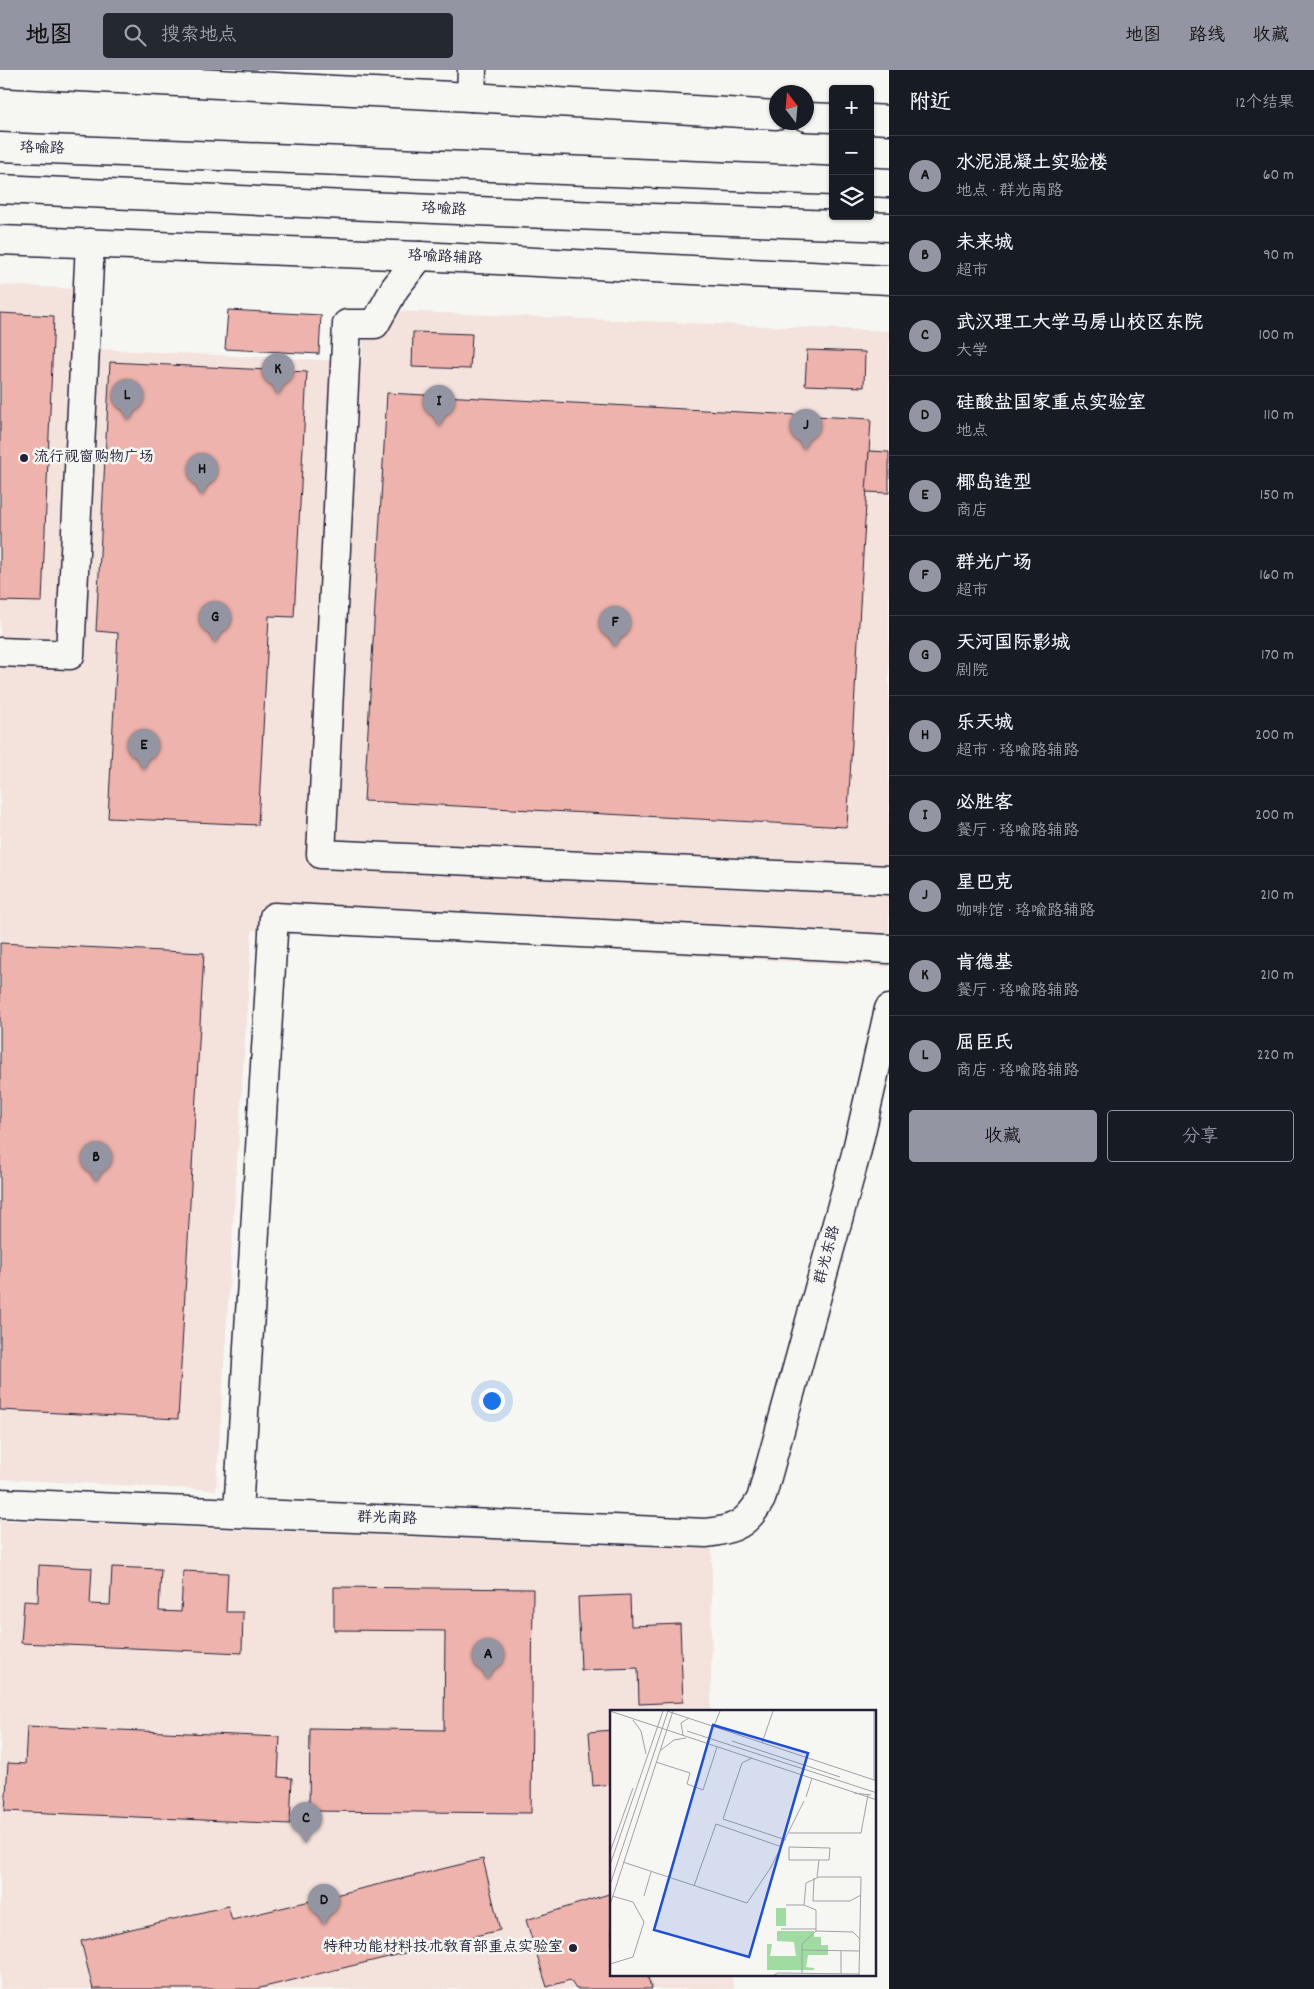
<!DOCTYPE html>
<html lang="zh">
<head>
<meta charset="utf-8">
<style>
  body { margin:0; font-family:Dekko,"LXGW WenKai TC",sans-serif; background:#242831; color:#f1f3f6 }
  .controls { position:absolute; right:15px; top:15px; display:grid; overflow:hidden; border-radius:5px; box-shadow:0 1px 4px #0004 }
  .controls button { width:45px; height:45px; display:grid; place-items:center; padding:0; border:0; border-bottom:1px solid #363941; background:#171b24; color:#f1f3f6; font:25px sans-serif }
  .compass { position:absolute; left:769px; top:15px; width:45px; height:45px; border-radius:50%; background:#171b24; box-shadow:0 1px 4px #0004; rotate:344deg }
  .you { position:absolute; left:491px; top:1330px; width:18px; height:18px; margin:-12px; border:4px solid #fff; border-radius:50%; background:#1a73e8; box-shadow:0 0 0 8px #1a73e833 }
  .badge { display:grid; place-items:center; width:32px; height:32px; border-radius:50%; background:#9495a2; color:#111; font-size:16px; font-weight:700 }
  .pin { position:absolute; translate:-50% -41px; filter:drop-shadow(0 1px 2px #0008) }
  .pin::after { content:''; position:absolute; top:26px; width:18px; height:15px; background:inherit; clip-path:polygon(0 0,100% 0,50% 100%) }
  .list { margin:0; padding:0; list-style:none }
  h2 { display:flex; justify-content:space-between; align-items:center; height:65px; margin:0; padding:0 20px; font-size:21px }
  h2 small { font-size:16px; font-weight:400; color:#9ea1a6 }
  .list li { display:grid; grid-template-columns:32px 1fr auto; gap:15px; align-items:center; box-sizing:border-box; height:80px; padding:0 20px; border-top:1px solid #363941 }
  .list b { display:block; font-size:19px; white-space:nowrap }
  .list p { margin:0; font-size:16px; white-space:nowrap; color:#9ea1a6 }
  .list em { font-size:16px; font-style:normal; color:#9ea1a6 }
  .actions { display:flex; gap:10px; padding:15px 20px }
  .actions a { flex:1; padding:11px 0; border:1px solid #9495a2; border-radius:5px; text-align:center; font-size:18px; color:#9495a2 }
  .actions .main { background:#9495a2; color:#111 }
  .icon { flex:none; width:28px; height:28px; fill:none; stroke:currentColor; stroke-width:2; stroke-linecap:round; stroke-linejoin:round }
  .map { position:relative; flex:none; width:889px; height:1919px; overflow:hidden }
  header { display:flex; align-items:center; gap:30px; box-sizing:border-box; height:70px; padding:0 25px; background:#9495a2; color:#111 }
  header strong { font-size:24px }
  nav { display:flex; gap:28px; margin-inline-start:auto; font-size:18px }
  .search { width:350px; height:45px; background:#242831; display:flex; align-items:center; gap:12px; box-sizing:border-box; padding:0 18px; border-radius:5px; color:#9ea1a6; font-size:19px }
  main { display:flex }
  aside { flex:1; background:#171b24 }
  .map>svg:first-child { display:block }
  .built { fill:#f4e2dd }
  .building { fill:#eeb3ac; stroke:#22223b }
  .lines { fill:none; stroke-linecap:round; stroke-linejoin:round }
  .minor-casing { stroke:#22223b; stroke-width:31 }
  .major-casing { stroke:#22223b; stroke-width:31 }
  .highway-casing { stroke:#22223b; stroke-width:31 }
  .minor { stroke:#f6f6f2; stroke-width:28 }
  .major { stroke:#f6f6f2; stroke-width:28 }
  .highway { stroke:#f6f6f2; stroke-width:28 }
  .poi-dot { fill:#22223b; stroke:#f6f6f2; stroke-width:2 }
  .labels { text-anchor:middle; dominant-baseline:central; stroke-width:5; stroke-linejoin:round; paint-order:stroke }
  .street-label { font-size:15px; fill:#22223b; stroke:#f6f6f2 }
  .poi-label { font-size:15px; fill:#22223b; stroke:#f6f6f2; text-anchor:start }
  .inset-road { fill:none; stroke:#a1a1a9; stroke-width:1 }
  .view { fill:#1d4ed8; fill-opacity:0.15; stroke:#1d4ed8; stroke-width:2.5 }
  .inset-edge { fill:none; stroke:#22223b; stroke-width:2.5 }
</style>
</head>
<body>
<header>
<strong>地图</strong>
<div class="search"><svg class="icon" aria-label="search" viewBox="0 0 24 24"><circle cx="10" cy="10" r="6"/><path d="M15 15l6 6"/></svg>搜索地点</div>
<nav><a>地图</a><a>路线</a><a>收藏</a></nav>
</header>
<main>
<div class="map">
<svg width="889" height="1919" viewBox="0 0 889 1919">
  <rect width="100%" height="100%" fill="#f6f6f2"/>
  <filter id="ink" filterUnits="userSpaceOnUse"><feTurbulence type="fractalNoise" baseFrequency=".02" numOctaves="2"/><feDisplacementMap in="SourceGraphic" scale="10" xChannelSelector="R" yChannelSelector="G"/><feConvolveMatrix kernelMatrix="1 2 1 2 8 2 1 2 1" color-interpolation-filters="sRGB"/></filter>
  <g filter="url(#ink)">
    <g class="built">
      <path d="M 0,215 L 99,220 L 95,279 L 362,292 L 365,240 L 889,261 L 889,897 L 252,860 L 216,1420 L 0,1409 Z"/>
      <path d="M 0,1450 L 712,1479 L 711,1641 L 612,1642 L 612,1905 L 731,1905 L 734,1919 L 0,1919 Z"/>
    </g>
    <g class="building">
      <path d="M 228,240 L 321,245 L 319,284 L 225,279 Z"/>
      <path d="M 0,243 L 54,246 L 42,532 L 0,531 Z"/>
      <path d="M 413,262 L 472,264 L 470,299 L 412,297 Z"/>
      <path d="M 807,280 L 865,282 L 864,317 L 805,315 Z"/>
      <path d="M 110,292 L 307,302 L 294,547 L 269,546 L 258,755 L 108,748 L 118,563 L 96,561 Z"/>
      <path d="M 387,323 L 871,349 L 847,757 L 364,731 Z"/>
      <path d="M 869,381 L 889,382 L 889,423 L 866,422 Z"/>
      <path d="M 0,873 L 204,883 L 178,1349 L 0,1340 Z"/>
      <path d="M 39,1495 L 92,1498 L 90,1534 L 110,1535 L 112,1497 L 161,1499 L 159,1541 L 181,1542 L 183,1501 L 228,1503 L 226,1542 L 243,1542 L 242,1583 L 21,1573 L 24,1531 L 38,1532 Z"/>
      <path d="M 334,1517 L 533,1519 L 531,1743 L 309,1741 L 310,1658 L 444,1660 L 445,1561 L 334,1560 Z"/>
      <path d="M 630,1525 L 631,1556 L 680,1554 L 683,1632 L 639,1634 L 638,1598 L 581,1600 L 578,1527 Z"/>
      <path d="M 27,1656 L 280,1667 L 278,1707 L 292,1708 L 290,1754 L 5,1741 L 8,1693 L 25,1694 Z"/>
      <path d="M 612,1660 L 612,1714 L 593,1716 L 589,1662 Z"/>
      <path d="M 483,1789 L 500,1860 L 256,1919 L 93,1919 L 81,1871 L 228,1836 L 232,1850 Z"/>
      <path d="M 612,1823 L 612,1905 L 647,1905 L 652,1919 L 576,1919 L 570,1910 L 547,1917 L 526,1850 Z"/>
    </g>
    <g class="lines">
      <defs>
        <g id="minor">
          <path d="M 471,27 L 472,0"/>
          <path d="M 420,186 L 395,218 L 375,254 L 347,254 L 321,784 L 889,810"/>
          <path d="M 0,582 L 70,585 L 90,173"/>
          <path d="M 0,1433 L 706,1463 C 734,1460 747,1454 761,1429 L 856,1084 L 889,939"/>
          <path d="M 238,1442 L 274,847 L 889,879"/>
        </g>
        <g id="major">
          <path d="M 0,3 L 471,27 L 776,45"/>
          <path d="M 806,47 L 833,48"/>
          <path d="M 870,49 L 889,50"/>
          <path d="M 0,170 L 420,186 L 889,210"/>
        </g>
        <g id="highway">
          <path d="M 0,77 L 833,111"/>
          <path d="M 870,112 L 889,113"/>
          <path d="M 0,119 L 522,143 L 889,157"/>
        </g>
      </defs>
      <use href="#minor" class="minor-casing"/>
      <use href="#major" class="major-casing"/>
      <use href="#highway" class="highway-casing"/>
      <use href="#minor" class="minor"/>
      <use href="#major" class="major"/>
      <use href="#highway" class="highway"/>
    </g>
  </g>
  <g class="poi-dot">
    <circle cx="24" cy="388" r="5"/>
    <circle cx="573" cy="1878" r="5"/>
  </g>
  <g class="labels">
    <g class="street-label">
      <text transform="translate(42 79) rotate(2)">珞喻路</text>
      <text transform="translate(444 140) rotate(3)">珞喻路</text>
      <text transform="translate(445 188) rotate(3)">珞喻路辅路</text>
      <text transform="translate(828 1185) rotate(-75)">群光东路</text>
      <text transform="translate(387 1449) rotate(2)">群光南路</text>
    </g>
    <g class="poi-label">
      <text x="34" y="388">流行视窗购物广场</text>
      <text x="563" y="1878" text-anchor="end">特种功能材料技术教育部重点实验室</text>
    </g>
  </g>
  <g transform="translate(610 1640)">
    <rect width="266" height="266" fill="#f6f6f2"/>
    <path d="M 166,198 L 176,198 L 176,216 L 166,216 ZM 167,221 L 204,221 L 204,227 L 211,227 L 211,235 L 218,235 L 218,245 L 198,245 L 196,257 L 204,258 L 204,260 L 157,260 L 157,234 L 162,234 L 160,246 L 186,246 L 184,232 L 167,231 Z" fill="#a0dba1"/>
    <path class="inset-road" d="M 0,1 L 267,90M 57,1 L 267,71M 264,1 L 264,70M 23,10 L 31,21 L 36,44M 104,16 L 110,1M 77,21 L 267,83M 73,25 L 71,13 L 79,8M 122,31 L 230,67M 152,33 L 163,1M 51,40 L 64,30 L 76,28M 142,48 L 132,53 L 113,109 L 176,130M 46,52 L 80,63 L 77,74 L 93,80 L 107,37M 244,83 L 261,85M 196,87 L 202,68M 179,123 L 251,123 L 258,85M 179,137 L 220,138 L 219,150 L 179,150 ZM 0,142 L 23,78M 13,152 L 137,193 L 161,157 L 194,91M 0,155 L 53,1M 207,167 L 209,150M 204,168 L 203,191 L 240,191 L 251,185M 0,175 L 58,1M 84,176 L 106,114 L 172,137M 34,186 L 41,162M 0,195 L 63,1M 176,195 L 194,195M 171,219 L 206,219M 206,221 L 206,200 L 194,195 L 196,173 L 209,167 L 251,167 L 249,266M 192,240 L 250,241M 0,254 L 23,247 L 34,212 L 23,192 L 2,186M 192,263 L 192,234 L 206,221 L 243,222 L 250,229M 231,264 L 231,241M 162,266 L 168,263 L 249,264"/>
    <path class="view" d="M 103,15 L 198,43 L 139,247 L 44,220 Z"/>
    <rect width="266" height="266" class="inset-edge"/>
  </g>
</svg>
<div class="controls">
<button>+</button>
<button>−</button>
<button><svg class="icon" aria-label="layers" viewBox="0 0 24 24"><path d="M12 4l9 5-9 5-9-5zM3 14l9 5 9-5"/></svg></button>
</div>
<svg class="compass" viewBox="-18 -18 36 36"><path d="M0-13l5 13h-10z" fill="#e53935"/><path d="M0 13l5-13h-10z" fill="#9ea1a6"/></svg>
<div class="you"></div>
<div class="pin badge" style="left:488px;top:1609px">A</div>
<div class="pin badge" style="left:96px;top:1112px">B</div>
<div class="pin badge" style="left:306px;top:1773px">C</div>
<div class="pin badge" style="left:324px;top:1855px">D</div>
<div class="pin badge" style="left:144px;top:700px">E</div>
<div class="pin badge" style="left:615px;top:577px">F</div>
<div class="pin badge" style="left:215px;top:572px">G</div>
<div class="pin badge" style="left:202px;top:424px">H</div>
<div class="pin badge" style="left:439px;top:356px">I</div>
<div class="pin badge" style="left:806px;top:380px">J</div>
<div class="pin badge" style="left:278px;top:324px">K</div>
<div class="pin badge" style="left:127px;top:350px">L</div>
</div>
<aside>
<h2>附近<small>12个结果</small></h2>
<ul class="list">
<li><span class="badge">A</span><div><b>水泥混凝土实验楼</b><p>地点 · 群光南路</p></div><em>60 m</em></li>
<li><span class="badge">B</span><div><b>未来城</b><p>超市</p></div><em>90 m</em></li>
<li><span class="badge">C</span><div><b>武汉理工大学马房山校区东院</b><p>大学</p></div><em>100 m</em></li>
<li><span class="badge">D</span><div><b>硅酸盐国家重点实验室</b><p>地点</p></div><em>110 m</em></li>
<li><span class="badge">E</span><div><b>椰岛造型</b><p>商店</p></div><em>150 m</em></li>
<li><span class="badge">F</span><div><b>群光广场</b><p>超市</p></div><em>160 m</em></li>
<li><span class="badge">G</span><div><b>天河国际影城</b><p>剧院</p></div><em>170 m</em></li>
<li><span class="badge">H</span><div><b>乐天城</b><p>超市 · 珞喻路辅路</p></div><em>200 m</em></li>
<li><span class="badge">I</span><div><b>必胜客</b><p>餐厅 · 珞喻路辅路</p></div><em>200 m</em></li>
<li><span class="badge">J</span><div><b>星巴克</b><p>咖啡馆 · 珞喻路辅路</p></div><em>210 m</em></li>
<li><span class="badge">K</span><div><b>肯德基</b><p>餐厅 · 珞喻路辅路</p></div><em>210 m</em></li>
<li><span class="badge">L</span><div><b>屈臣氏</b><p>商店 · 珞喻路辅路</p></div><em>220 m</em></li>
</ul>
<div class="actions"><a class="main">收藏</a><a>分享</a></div>
</aside>
</main>
</body>
</html>
